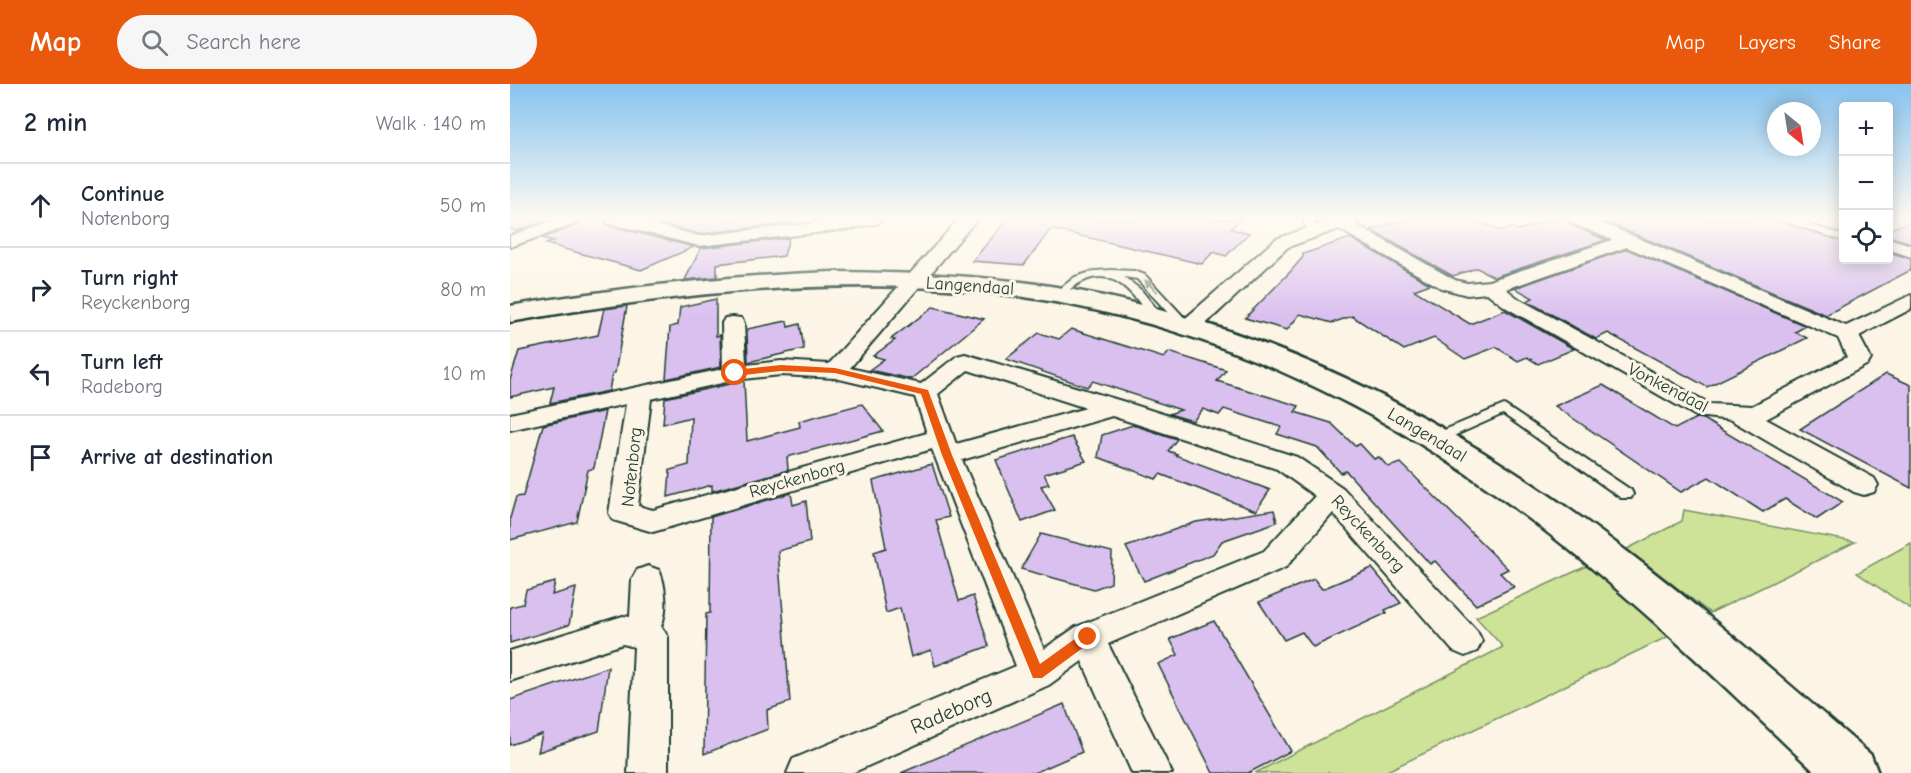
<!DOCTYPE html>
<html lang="en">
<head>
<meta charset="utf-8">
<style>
  body { margin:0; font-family:"Comic Neue",sans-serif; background:#f6f6f7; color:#1f2937 }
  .controls { position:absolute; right:18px; top:18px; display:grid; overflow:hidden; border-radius:6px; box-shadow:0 3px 15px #0003 }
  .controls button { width:54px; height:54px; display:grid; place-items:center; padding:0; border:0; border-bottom:2px solid #e0e1e3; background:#fff; color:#1f2937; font:30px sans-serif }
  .compass { position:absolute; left:1257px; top:18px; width:54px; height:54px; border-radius:50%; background:#fff; box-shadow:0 3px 15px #0003; rotate:150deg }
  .stop { position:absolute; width:18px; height:18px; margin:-14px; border:4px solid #ea580c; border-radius:50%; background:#fff }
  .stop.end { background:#ea580c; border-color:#fff; box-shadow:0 2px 6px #0008 }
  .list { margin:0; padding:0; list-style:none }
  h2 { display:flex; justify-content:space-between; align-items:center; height:78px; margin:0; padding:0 24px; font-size:26px }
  h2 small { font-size:20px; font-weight:400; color:#747a83 }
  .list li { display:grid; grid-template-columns:39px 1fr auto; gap:18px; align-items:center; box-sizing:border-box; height:84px; padding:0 24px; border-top:2px solid #e0e1e3 }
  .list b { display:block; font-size:22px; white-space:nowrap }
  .list p { margin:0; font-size:20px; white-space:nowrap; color:#747a83 }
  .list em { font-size:20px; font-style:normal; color:#747a83 }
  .icon { flex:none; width:33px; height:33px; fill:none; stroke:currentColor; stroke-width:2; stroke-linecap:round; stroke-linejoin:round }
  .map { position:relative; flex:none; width:1401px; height:689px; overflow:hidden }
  header { display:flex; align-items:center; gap:36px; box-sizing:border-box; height:84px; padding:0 30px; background:#ea580c; color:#fff }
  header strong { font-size:28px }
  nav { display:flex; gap:33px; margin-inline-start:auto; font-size:21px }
  .search { width:420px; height:54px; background:#f6f6f7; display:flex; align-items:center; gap:15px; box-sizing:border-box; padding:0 21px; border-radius:33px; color:#747a83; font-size:22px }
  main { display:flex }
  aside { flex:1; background:#fff }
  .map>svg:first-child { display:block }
  .green { fill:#cee398; stroke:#769066; stroke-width:1.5 }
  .building { fill:#dac0ef; stroke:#1f3d34; stroke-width:1.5 }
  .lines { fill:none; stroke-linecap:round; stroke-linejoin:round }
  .service-casing { stroke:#1f3d34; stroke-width:4 }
  .minor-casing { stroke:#1f3d34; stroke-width:4 }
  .tertiary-casing { stroke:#1f3d34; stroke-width:5 }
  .service { fill:#fcf5e5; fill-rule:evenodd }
  .minor { fill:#fcf5e5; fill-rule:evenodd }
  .tertiary { fill:#fcf5e5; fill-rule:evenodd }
  .oneway { fill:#8e998c }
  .route { fill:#ea580c }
  .labels { text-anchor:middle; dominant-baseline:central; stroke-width:6; stroke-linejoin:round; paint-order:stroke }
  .street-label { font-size:18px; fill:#1f3d34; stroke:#fcf5e5 }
  .near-street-label { font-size:21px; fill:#1f3d34; stroke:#fcf5e5 }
</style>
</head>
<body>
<header>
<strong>Map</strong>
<div class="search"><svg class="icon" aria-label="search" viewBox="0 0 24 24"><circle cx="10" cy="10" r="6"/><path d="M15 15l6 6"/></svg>Search here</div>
<nav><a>Map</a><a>Layers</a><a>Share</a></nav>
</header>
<main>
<aside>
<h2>2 min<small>Walk · 140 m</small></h2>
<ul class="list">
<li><svg class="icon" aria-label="ahead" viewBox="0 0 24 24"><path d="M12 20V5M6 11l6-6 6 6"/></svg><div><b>Continue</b><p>Notenborg</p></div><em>50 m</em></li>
<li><svg class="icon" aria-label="right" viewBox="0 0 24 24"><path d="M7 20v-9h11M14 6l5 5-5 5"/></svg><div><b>Turn right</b><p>Reyckenborg</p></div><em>80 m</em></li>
<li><svg class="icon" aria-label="left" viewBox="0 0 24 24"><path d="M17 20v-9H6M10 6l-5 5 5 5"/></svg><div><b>Turn left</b><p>Radeborg</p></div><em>10 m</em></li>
<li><svg class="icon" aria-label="arrive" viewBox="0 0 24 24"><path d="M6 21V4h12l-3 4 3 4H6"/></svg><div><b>Arrive at destination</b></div></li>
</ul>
</aside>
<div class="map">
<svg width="1401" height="689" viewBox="0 0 1401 689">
  <rect width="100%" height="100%" fill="#fcf5e5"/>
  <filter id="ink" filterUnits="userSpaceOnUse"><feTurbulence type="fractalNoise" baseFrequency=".0167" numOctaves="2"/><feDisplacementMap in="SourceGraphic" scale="12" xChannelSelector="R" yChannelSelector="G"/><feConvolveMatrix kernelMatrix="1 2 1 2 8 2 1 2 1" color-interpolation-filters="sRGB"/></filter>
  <g filter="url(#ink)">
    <g class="green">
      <path d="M 1174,426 L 1345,458 L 1200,529 L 1117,465 L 1172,437 Z"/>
      <path d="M 1401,459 L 1401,525 L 1347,489 Z"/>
      <path d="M 1077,482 L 1159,552 L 873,689 L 745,689 L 993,563 L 966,533 Z"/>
    </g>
    <g class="building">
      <path d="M 0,135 L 39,135 L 7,147 L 0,145 Z"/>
      <path d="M 73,135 L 93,135 L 97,141 L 184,163 L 131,186 L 36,160 L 44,157 L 32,154 L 69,141 Z"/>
      <path d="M 133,135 L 284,135 L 283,139 L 189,150 Z"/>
      <path d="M 498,135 L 730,135 L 721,145 L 739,149 L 716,172 L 703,168 L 692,180 L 541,145 L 514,181 L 462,177 Z"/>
      <path d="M 894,135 L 965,135 L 991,147 L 1002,143 L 1009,146 L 1042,135 L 1057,135 L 1061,141 L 1096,156 L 984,193 L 967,184 L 943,192 L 861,146 Z"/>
      <path d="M 1089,135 L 1264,135 L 1334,158 L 1334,176 L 1378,176 L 1378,168 L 1401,175 L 1401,186 L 1316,231 Z"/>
      <path d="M 1401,137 L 1401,159 L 1378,152 L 1378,146 Z"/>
      <path d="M 279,154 L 274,172 L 207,180 L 207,193 L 175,196 L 191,164 Z"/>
      <path d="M 840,154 L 920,200 L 904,206 L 960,240 L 995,226 L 1064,265 L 1028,280 L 1017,273 L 1008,277 L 986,263 L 955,275 L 924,254 L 894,266 L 842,232 L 822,239 L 790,230 L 777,246 L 735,234 L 780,188 L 793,173 L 793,170 Z"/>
      <path d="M 1117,165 L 1296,242 L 1285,248 L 1297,254 L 1197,303 L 1098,249 L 1086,255 L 1017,217 L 1023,214 L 1005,204 Z"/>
      <path d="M 206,215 L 206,252 L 210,251 L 211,283 L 156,295 L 160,243 L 168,241 L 170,223 Z"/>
      <path d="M 117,222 L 105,289 L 102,290 L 99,307 L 40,319 L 44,303 L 0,313 L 0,296 L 9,267 L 88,251 L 94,225 Z"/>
      <path d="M 423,223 L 474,235 L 401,295 L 359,286 L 374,275 L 363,272 L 385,256 L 381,255 Z"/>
      <path d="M 277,237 L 278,243 L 290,240 L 294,265 L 238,278 L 237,245 Z"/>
      <path d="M 561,245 L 654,274 L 659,268 L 716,286 L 707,297 L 789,322 L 785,328 L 821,339 L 845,362 L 850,360 L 864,375 L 869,373 L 878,383 L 891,379 L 998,485 L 990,489 L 1004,503 L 966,521 L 925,477 L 920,480 L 836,387 L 831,389 L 807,363 L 767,350 L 771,343 L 714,325 L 709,331 L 693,325 L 683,337 L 659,330 L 671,326 L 583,297 L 577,303 L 496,275 L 529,249 L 549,255 Z"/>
      <path d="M 1376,290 L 1401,301 L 1401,404 L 1290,345 Z"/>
      <path d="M 234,297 L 237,357 L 290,343 L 289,337 L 352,320 L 373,347 L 277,373 L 278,386 L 202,407 L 202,401 L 158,413 L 160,386 L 179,381 L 181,333 L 153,340 L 155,314 Z"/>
      <path d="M 1093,301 L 1165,345 L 1186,334 L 1193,335 L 1333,418 L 1307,435 L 1275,415 L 1253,428 L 1199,393 L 1171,408 L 1045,322 Z"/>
      <path d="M 95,327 L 84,384 L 78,386 L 67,438 L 0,456 L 0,434 L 6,413 L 13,412 L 33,341 Z"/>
      <path d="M 623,341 L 667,355 L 658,367 L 667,370 L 665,371 L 760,406 L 746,427 L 650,390 L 646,395 L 588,373 L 592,351 Z"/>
      <path d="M 562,353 L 576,377 L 534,390 L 539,400 L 531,402 L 545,426 L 512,438 L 486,376 Z"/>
      <path d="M 422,380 L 439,433 L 426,436 L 449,517 L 463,512 L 479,562 L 425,582 L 421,566 L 401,573 L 390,524 L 376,529 L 364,468 L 376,464 L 363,397 Z"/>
      <path d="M 281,409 L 283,421 L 296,417 L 300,458 L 268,467 L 280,618 L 257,626 L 258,645 L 194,670 L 196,530 L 200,529 L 201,433 Z"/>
      <path d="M 764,426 L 767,438 L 712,457 L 703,470 L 634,497 L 616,463 L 686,438 Z"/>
      <path d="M 531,450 L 602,468 L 601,499 L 584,505 L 511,485 Z"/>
      <path d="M 862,484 L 891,519 L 875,526 L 877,529 L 803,563 L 792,548 L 774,556 L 749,518 L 804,495 L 812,505 Z"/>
      <path d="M 45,498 L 42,511 L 66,504 L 59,541 L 0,559 L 0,523 L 13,520 L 16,506 Z"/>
      <path d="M 704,537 L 781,667 L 738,689 L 703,689 L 648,580 L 668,571 L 660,555 Z"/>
      <path d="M 98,583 L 89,647 L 28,668 L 32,650 L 0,661 L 0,616 Z"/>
      <path d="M 554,620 L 572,668 L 524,689 L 391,689 Z"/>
    </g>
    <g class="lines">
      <defs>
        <g id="service">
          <path d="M 798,135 L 808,135 L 804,139 L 808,147 L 806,149 L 798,147 L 794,139 Z"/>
          <path d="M 601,186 L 624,187 L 635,191 L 682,242 L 682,246 L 674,246 L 627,195 L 614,193 L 631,206 L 654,234 L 654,238 L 646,238 C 622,212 604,175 563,203 C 556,208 552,215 543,213 L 542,211 L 565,193 L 585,187 Z"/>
          <path d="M 994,321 L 1121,406 L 1123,410 L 1121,414 L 1111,414 L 993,330 L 930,358 L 920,358 L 918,355 L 920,352 Z"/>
        </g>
        <g id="minor">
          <path d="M 46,135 L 71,135 L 68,139 L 0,163 L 0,152 Z"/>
          <path d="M 95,135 L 124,135 L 189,152 L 339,135 L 371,135 L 368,139 L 341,145 L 189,162 L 98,139 Z"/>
          <path d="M 449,135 L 467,135 L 340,284 L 411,300 L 447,272 L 455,270 L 615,318 L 787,373 L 833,404 L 967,547 L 972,557 L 967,567 L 955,572 L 943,567 L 823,429 L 776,483 L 598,560 L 662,689 L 622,689 L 572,577 L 539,601 L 342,689 L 277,689 L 283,675 L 506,582 L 422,365 L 143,448 L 103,436 L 99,429 L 116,320 L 0,346 L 0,330 L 213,285 L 212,239 L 215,234 L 223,233 L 231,234 L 234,239 L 236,281 L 271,277 L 319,280 ZM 458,286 L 576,324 L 446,360 L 428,310 ZM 271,291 L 325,294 L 405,313 L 417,349 L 143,426 L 128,422 L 141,315 L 225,296 ZM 602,332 L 767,385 L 805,412 L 754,467 L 566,543 L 534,565 L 452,376 Z"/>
          <path d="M 824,135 L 850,135 L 845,140 L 945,196 L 957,199 L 979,197 L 1102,156 L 1062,139 L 1059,135 L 1083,135 L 1336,242 L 1401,211 L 1401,225 L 1349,252 L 1361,275 L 1358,280 L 1256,335 L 1364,394 L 1368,401 L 1364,408 L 1354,411 L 1344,408 L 1221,336 L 1186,332 L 995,223 L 977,209 L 957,211 L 931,204 L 829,145 L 778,163 L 686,249 L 678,250 L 670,249 L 667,244 L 670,239 L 766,155 ZM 1117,163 L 1328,254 L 1337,273 L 1242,322 L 1200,320 L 1009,215 L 996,205 Z"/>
          <path d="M 1298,135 L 1324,135 L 1334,138 L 1334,149 L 1301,139 Z"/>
          <path d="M 1378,154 L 1401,161 L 1401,173 L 1378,165 Z"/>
          <path d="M 138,482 L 149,486 C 156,500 158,528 151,542 L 158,553 L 158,689 L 118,689 L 124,563 L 113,560 L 0,597 L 0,567 L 113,532 L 120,533 L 122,495 L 127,486 Z"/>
        </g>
        <path id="tertiary" d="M 322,188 C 401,189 480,191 558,205 C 718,234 869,300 1004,388 C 1132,470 1246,572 1361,671 L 1368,689 L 1306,689 C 1202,590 1098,489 980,406 C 855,317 712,251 561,221 C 377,185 183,206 0,238 L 0,222 C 107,204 213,192 322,188 Z"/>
      </defs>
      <use href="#service" class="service-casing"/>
      <use href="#minor" class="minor-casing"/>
      <use href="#tertiary" class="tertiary-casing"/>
      <use href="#service" class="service"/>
      <use href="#minor" class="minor"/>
      <use href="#tertiary" class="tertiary"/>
    </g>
    <defs><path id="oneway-solid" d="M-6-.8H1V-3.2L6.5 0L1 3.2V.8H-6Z" transform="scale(1.5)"/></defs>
    <use class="oneway" href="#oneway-solid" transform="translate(641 202) rotate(-136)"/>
  </g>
  <linearGradient id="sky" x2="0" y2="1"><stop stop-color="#87c3ee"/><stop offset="0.58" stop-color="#fefaf3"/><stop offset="1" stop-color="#fefaf3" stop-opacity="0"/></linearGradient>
  <rect width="1401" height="232" fill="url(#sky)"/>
  <path class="route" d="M 271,281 L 325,284 L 418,306 L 442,371 L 530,580 L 573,549 L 582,549 L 584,553 L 582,557 L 532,594 L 523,594 L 432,371 L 411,310 L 325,289 L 271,287 L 225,292 L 220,289 L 225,286 Z"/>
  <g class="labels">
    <g class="street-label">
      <text transform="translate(460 202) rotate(4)">Langendaal</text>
      <text transform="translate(1158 304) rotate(27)">Vonkendaal</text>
      <text transform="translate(917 351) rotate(31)">Langendaal</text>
      <text transform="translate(122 383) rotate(-84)">Notenborg</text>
      <text transform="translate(287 395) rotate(-16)">Reyckenborg</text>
      <text transform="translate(858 450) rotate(47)">Reyckenborg</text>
    </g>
    <g class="near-street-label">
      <text transform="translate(441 627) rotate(-23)">Radeborg</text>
    </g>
  </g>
</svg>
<div class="controls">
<button>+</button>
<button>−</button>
<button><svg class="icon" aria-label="locate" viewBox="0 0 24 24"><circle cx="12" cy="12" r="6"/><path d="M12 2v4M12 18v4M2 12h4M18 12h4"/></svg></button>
</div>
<svg class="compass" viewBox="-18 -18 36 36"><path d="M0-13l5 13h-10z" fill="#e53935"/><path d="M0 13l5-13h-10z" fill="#747a83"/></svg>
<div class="stop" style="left:225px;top:289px"></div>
<div class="stop end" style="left:578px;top:553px"></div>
</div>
</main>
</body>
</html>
